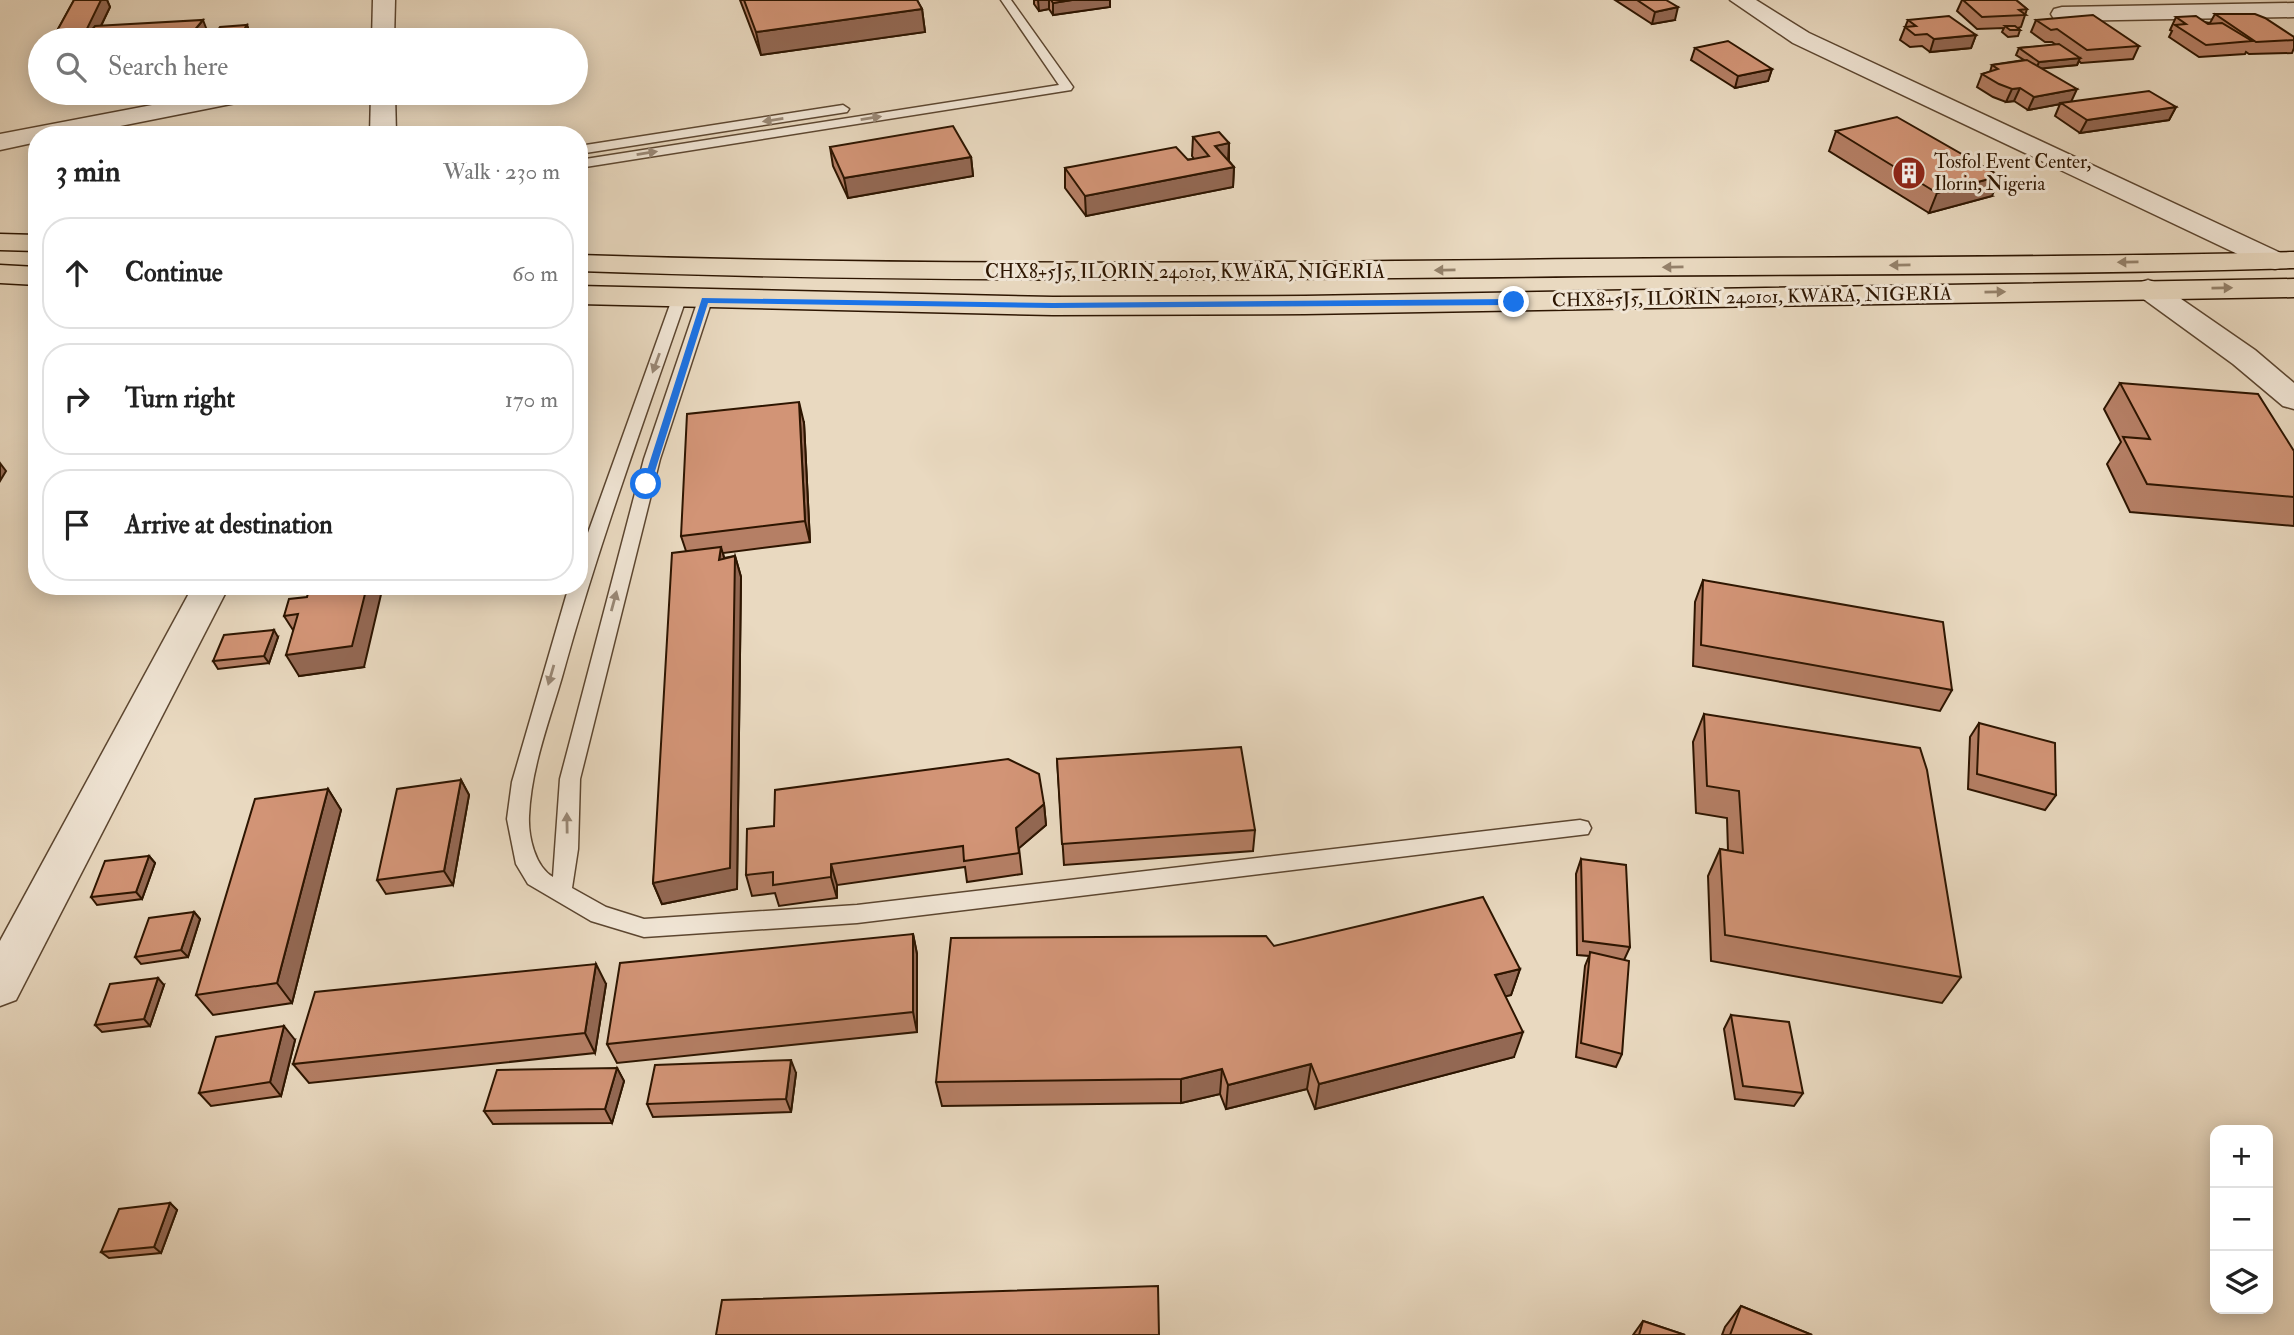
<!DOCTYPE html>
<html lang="en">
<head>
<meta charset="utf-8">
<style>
  body { margin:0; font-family:"IM FELL Double Pica",serif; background:#f2f2f2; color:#222 }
  .controls { position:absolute; right:21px; bottom:21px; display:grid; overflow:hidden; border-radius:14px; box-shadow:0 4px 18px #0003 }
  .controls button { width:63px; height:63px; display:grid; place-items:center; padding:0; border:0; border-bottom:2px solid #e0e0e0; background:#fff; color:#222; font:35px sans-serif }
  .stop { position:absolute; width:21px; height:21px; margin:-16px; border:5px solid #1a73e8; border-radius:50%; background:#fff }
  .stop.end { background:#1a73e8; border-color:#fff; box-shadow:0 2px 7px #0008 }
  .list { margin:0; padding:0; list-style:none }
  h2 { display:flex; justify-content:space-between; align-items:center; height:91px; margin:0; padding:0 28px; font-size:30px }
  h2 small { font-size:23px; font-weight:400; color:#767676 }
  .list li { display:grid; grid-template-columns:46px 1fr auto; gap:21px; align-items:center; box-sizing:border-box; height:112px; margin:0 14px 14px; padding:0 14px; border:2px solid #e0e0e0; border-radius:28px }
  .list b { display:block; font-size:26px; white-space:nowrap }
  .list em { font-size:23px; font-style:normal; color:#767676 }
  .icon { flex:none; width:38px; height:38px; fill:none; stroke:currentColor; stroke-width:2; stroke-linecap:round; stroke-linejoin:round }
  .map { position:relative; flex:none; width:2294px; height:1335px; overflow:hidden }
  .search { position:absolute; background:#fff; box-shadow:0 4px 18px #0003; left:28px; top:28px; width:560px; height:77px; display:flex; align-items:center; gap:18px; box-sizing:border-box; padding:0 24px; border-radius:38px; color:#767676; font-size:26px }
  .panel { position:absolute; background:#fff; box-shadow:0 4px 18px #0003; left:28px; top:126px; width:560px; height:469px; border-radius:28px }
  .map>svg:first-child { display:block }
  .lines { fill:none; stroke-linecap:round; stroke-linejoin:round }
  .service-casing { stroke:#5c4630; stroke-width:3 }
  .minor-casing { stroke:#5c4630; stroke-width:3 }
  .tertiary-casing { stroke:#5c4630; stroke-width:3 }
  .primary-casing { stroke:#2d1500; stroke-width:3 }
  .service { fill:#f1e6d6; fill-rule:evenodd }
  .minor { fill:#f1e6d6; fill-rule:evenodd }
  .tertiary { fill:#f1e6d6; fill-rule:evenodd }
  .primary { fill:#e9d9c0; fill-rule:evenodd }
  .wall { fill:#b57f65; stroke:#2d1500; stroke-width:2 }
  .shaded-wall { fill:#936853; stroke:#2d1500; stroke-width:2 }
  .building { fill:#d29476; stroke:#2d1500; stroke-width:2 }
  .oneway { fill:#998876 }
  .oneway2 { fill:#94816a }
  .route { fill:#1a73e8 }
  .labels { text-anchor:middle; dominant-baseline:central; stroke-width:6; stroke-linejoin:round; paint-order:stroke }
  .far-poi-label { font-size:19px; fill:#2d1500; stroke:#f1e6d6; text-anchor:start }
  .far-street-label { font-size:19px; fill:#2d1500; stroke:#f1e6d6 }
</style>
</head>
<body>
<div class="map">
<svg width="2294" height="1335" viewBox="0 0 2294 1335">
  <rect width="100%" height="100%" fill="#e9d9c0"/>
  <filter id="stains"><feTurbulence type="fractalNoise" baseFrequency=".00286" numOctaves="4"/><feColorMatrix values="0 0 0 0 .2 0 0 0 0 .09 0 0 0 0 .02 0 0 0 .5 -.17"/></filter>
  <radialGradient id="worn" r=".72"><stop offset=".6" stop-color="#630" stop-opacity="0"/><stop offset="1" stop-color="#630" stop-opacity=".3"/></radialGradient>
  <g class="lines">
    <defs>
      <g id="service">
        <path d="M 1001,0 L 1011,0 L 1073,87 L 1071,90 L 579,168 L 579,160 L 1059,85 Z"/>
        <path d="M 843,105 L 849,109 L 847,112 L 579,154 L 579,146 Z"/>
        <path d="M 679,295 L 686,299 C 643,424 597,549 562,677 C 549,722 531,768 529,816 C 528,836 535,867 553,877 L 560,779 L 644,459 L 698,300 L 705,296 L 712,300 L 660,459 L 580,779 L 578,849 L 572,888 L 606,907 L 644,919 L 857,905 L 1580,820 L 1588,822 L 1591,828 L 1588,834 L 857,923 L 644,937 L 591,921 L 528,884 L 516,864 L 507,819 L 512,782 L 569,586 L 579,586 L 579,558 L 672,299 Z"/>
      </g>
      <g id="minor">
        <path d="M 1730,0 L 1756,0 L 1809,33 L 2285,255 L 2289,261 L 2285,267 L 2275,269 L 2265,267 L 1793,43 Z"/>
        <path d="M 2294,3 L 2294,17 L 2062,21 L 2054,19 L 2051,14 L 2054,9 L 2062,7 Z"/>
        <path d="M 215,93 L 263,93 L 259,98 L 251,100 L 75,135 L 37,135 L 37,142 L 0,150 L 0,134 Z"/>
        <path d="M 2148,280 L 2158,283 L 2255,350 L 2294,383 L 2294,409 L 2283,406 L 2233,364 L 2138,295 L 2134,289 L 2138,283 Z"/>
      </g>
      <g id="tertiary">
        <path d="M 373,0 L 395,0 L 394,40 L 372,40 Z"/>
        <path d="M 371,93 L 395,93 L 396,135 L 370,135 Z"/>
        <path d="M 193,586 L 229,586 L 16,1000 L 0,1006 L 0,941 Z"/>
      </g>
      <g id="primary">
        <path d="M 0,234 L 37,235 L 37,251 L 0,250 Z"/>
        <path d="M 2294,252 L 2294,268 C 2058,275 1823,274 1587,276 C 1251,280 915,283 579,271 L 579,255 C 915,266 1251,263 1587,259 C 1823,257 2058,258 2294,252 Z"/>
        <path d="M 0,265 L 37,267 L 37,285 L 0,283 Z"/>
        <path d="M 2294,279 L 2294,297 L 1305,314 L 1053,315 L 579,304 L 579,286 L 1053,297 L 1305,296 Z"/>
      </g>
    </defs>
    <use href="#service" class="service-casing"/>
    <use href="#minor" class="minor-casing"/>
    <use href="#tertiary" class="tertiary-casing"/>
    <use href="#primary" class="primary-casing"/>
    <use href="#service" class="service"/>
    <use href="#minor" class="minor"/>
    <use href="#tertiary" class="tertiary"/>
    <use href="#primary" class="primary"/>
  </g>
  <g class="wall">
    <path d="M 74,0 L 107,0 L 110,7 L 101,26 L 208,33 L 203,40 L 52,40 Z"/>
    <path d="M 740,0 L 917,0 L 922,9 L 925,32 L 761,55 Z"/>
    <path d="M 1034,0 L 1110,0 L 1110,7 L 1053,15 L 1049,9 L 1039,11 L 1034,4 Z"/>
    <path d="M 1615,0 L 1666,0 L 1675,20 L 1652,24 Z"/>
    <path d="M 1962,0 L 2016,0 L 2027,9 L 2021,27 L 2018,28 L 2020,30 L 2018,36 L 2008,37 L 2002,32 L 2004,28 L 1977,29 L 1957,11 Z"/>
    <path d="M 2215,14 L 2294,37 L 2294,48 L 2292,53 L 2249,54 L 2246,52 L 2245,54 L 2199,57 L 2169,37 L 2172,31 L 2170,30 L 2176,17 L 2210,23 Z"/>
    <path d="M 1908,20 L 1976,35 L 1971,48 L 1930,52 L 1922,46 L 1910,47 L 1900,40 Z"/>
    <path d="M 2036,20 L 2139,46 L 2133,59 L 2081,63 L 2079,61 L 2077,65 L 2041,68 L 2071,102 L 2176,107 L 2169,120 L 2080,133 L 2055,116 L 2060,104 L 2028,110 L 2014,101 L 2006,102 L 1993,97 L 1977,87 L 1982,74 L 1990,72 L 1992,65 L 2024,60 L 2016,55 L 2019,48 L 2056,45 L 2052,42 L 2045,42 L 2031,32 Z"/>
    <path d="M 247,25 L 249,31 L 244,40 L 215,40 L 214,36 Z"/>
    <path d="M 1695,48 L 1772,69 L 1768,81 L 1735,88 L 1691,60 Z"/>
    <path d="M 1836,131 L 1992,196 L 1929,213 L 1829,151 Z"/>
    <path d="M 1193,137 L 1229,143 L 1229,161 L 1234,167 L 1233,187 L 1086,216 L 1065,188 L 1065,168 L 1194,159 L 1192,156 Z"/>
    <path d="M 830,147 L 971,157 L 973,176 L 848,198 L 833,166 Z"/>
    <path d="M 2120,383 L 2294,451 L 2294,526 L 2130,512 L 2107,464 L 2121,442 L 2104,409 Z"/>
    <path d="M 804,423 L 810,542 L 723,553 L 724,558 L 735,556 L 741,577 L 737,889 L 662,904 L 653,883 L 686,551 L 681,536 Z"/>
    <path d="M 1703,580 L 1952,690 L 1940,711 L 1693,666 L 1695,602 Z"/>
    <path d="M 307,597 L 364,667 L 299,676 L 293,630 L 284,616 Z"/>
    <path d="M 278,637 L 269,663 L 218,669 L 213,661 Z"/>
    <path d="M 1704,714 L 1961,977 L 1942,1003 L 1711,961 L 1708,876 L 1720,849 L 1728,851 L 1727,818 L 1696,813 L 1693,742 Z"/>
    <path d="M 1979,723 L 2056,795 L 2045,810 L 1968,789 L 1970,737 Z"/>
    <path d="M 1057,759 L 1255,830 L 1253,851 L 1064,865 Z"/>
    <path d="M 461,780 L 469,795 L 453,885 L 386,894 L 377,880 Z"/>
    <path d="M 328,789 L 341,810 L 292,1003 L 213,1015 L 196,995 Z"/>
    <path d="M 1044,804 L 1046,825 L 1019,848 L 1022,874 L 967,882 L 965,867 L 837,885 L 837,898 L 779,906 L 775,893 L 752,896 L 746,875 Z"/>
    <path d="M 149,856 L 155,863 L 142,899 L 97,905 L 91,897 Z"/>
    <path d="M 1581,859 L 1630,947 L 1624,960 L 1622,1054 L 1616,1067 L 1576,1057 L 1585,966 L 1589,956 L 1577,955 L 1576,874 Z"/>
    <path d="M 194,912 L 200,919 L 188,957 L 141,964 L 135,957 Z"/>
    <path d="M 913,934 L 917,954 L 917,1032 L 617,1063 L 607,1044 Z"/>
    <path d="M 1274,946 L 1520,969 L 1511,995 L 1505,996 L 1514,1057 L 1315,1109 L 1307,1089 L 1226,1109 L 1220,1094 L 1181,1103 L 942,1106 L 936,1082 Z"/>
    <path d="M 606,984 L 595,1053 L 309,1083 L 293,1064 Z"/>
    <path d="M 164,985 L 150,1026 L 102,1032 L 95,1025 Z"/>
    <path d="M 1731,1015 L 1803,1093 L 1794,1106 L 1735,1099 L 1724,1029 Z"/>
    <path d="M 295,1040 L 281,1096 L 211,1106 L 199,1093 Z"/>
    <path d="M 617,1068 L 624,1081 L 612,1123 L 493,1124 L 484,1111 Z"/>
    <path d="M 796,1073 L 791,1112 L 653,1117 L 647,1104 Z"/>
    <path d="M 170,1203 L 177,1210 L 161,1253 L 109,1258 L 101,1252 Z"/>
    <path d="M 1741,1306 L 1812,1335 L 1722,1335 L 1725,1327 Z"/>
    <path d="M 1643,1321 L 1685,1335 L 1633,1335 Z"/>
  </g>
  <g class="shaded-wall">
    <path d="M 101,0 L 107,0 L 110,7 L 95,38 L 84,39 L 85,40 L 56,40 Z"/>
    <path d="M 1038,0 L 1049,0 L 1049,9 L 1039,11 Z"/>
    <path d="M 1072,0 L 1110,0 L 1110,7 L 1053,15 L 1053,3 Z"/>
    <path d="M 1678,7 L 1675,20 L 1652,24 L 1655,12 Z"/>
    <path d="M 922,9 L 925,32 L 761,55 L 756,32 Z"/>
    <path d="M 203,20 L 208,33 L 203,40 L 197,40 L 193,32 Z"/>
    <path d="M 247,25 L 249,31 L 244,40 L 241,34 Z"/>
    <path d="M 1976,35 L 1971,48 L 1930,52 L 1934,39 Z"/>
    <path d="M 2080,58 L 2077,65 L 2036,69 L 2039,62 Z"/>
    <path d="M 1772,69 L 1768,81 L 1735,88 L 1738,76 Z"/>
    <path d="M 2020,88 L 2014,101 L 2006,102 L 2012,89 Z"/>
    <path d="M 2077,89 L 2071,102 L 2028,110 L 2034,97 Z"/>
    <path d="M 287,93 L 313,93 L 289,97 Z"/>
    <path d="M 2176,107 L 2169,120 L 2080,133 L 2087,120 Z"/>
    <path d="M 1229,143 L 1228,162 L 1215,146 Z"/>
    <path d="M 971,157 L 973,176 L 848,198 L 844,178 Z"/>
    <path d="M 1234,167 L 1233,187 L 1086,216 L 1085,196 Z"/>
    <path d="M 2000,176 L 1992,196 L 1929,213 L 1937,193 Z"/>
    <path d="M 799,402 L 804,423 L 810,542 L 805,521 Z"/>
    <path d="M 0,463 L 6,471 L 0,481 Z"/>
    <path d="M 721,547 L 727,568 L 719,560 Z"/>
    <path d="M 735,556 L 741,577 L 737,889 L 662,904 L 653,883 Z"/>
    <path d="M 367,586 L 383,586 L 364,667 L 299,676 L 286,655 Z"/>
    <path d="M 274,630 L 278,637 L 269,663 L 264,656 Z"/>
    <path d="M 461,780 L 469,795 L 453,885 L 444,871 Z"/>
    <path d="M 328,789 L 341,810 L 292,1003 L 277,983 Z"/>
    <path d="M 1044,804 L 1046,825 L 1018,849 L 1016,828 Z"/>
    <path d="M 149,856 L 155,863 L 142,899 L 136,892 Z"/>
    <path d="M 831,864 L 837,885 L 837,898 L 831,877 Z"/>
    <path d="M 194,912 L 200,919 L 188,957 L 181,950 Z"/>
    <path d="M 913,934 L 917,954 L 917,1032 L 913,1012 Z"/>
    <path d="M 596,964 L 606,984 L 595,1053 L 585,1033 Z"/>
    <path d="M 1520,969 L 1511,995 L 1487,1001 L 1495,975 Z"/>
    <path d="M 158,978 L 164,985 L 150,1026 L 144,1019 Z"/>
    <path d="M 284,1026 L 295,1040 L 281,1096 L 270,1082 Z"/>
    <path d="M 1523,1032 L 1514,1057 L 1315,1109 L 1319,1084 Z"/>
    <path d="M 791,1060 L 796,1073 L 791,1112 L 786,1099 Z"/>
    <path d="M 1311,1064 L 1307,1089 L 1226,1109 L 1228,1085 Z"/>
    <path d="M 617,1068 L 624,1081 L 612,1123 L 605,1109 Z"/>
    <path d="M 1222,1069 L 1220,1094 L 1181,1103 L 1181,1079 Z"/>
    <path d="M 170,1203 L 177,1210 L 161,1253 L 154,1247 Z"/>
  </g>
  <g class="building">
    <path d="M 74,0 L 101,0 L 83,37 L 52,40 Z"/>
    <path d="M 744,0 L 917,0 L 922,9 L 756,32 Z"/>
    <path d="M 1051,0 L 1072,0 L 1053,3 Z"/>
    <path d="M 1637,0 L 1666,0 L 1678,7 L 1655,12 Z"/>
    <path d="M 1963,0 L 2016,0 L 2027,9 L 2019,10 L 2026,15 L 1982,17 Z"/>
    <path d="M 2215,14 L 2255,14 L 2265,18 L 2294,37 L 2294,40 L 2256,42 Z"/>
    <path d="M 2093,15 L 2139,46 L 2087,50 L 2057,29 L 2051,30 L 2036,20 Z"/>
    <path d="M 1949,16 L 1976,35 L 1934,39 L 1927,34 L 1915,35 L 1905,27 L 1916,26 L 1908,20 Z"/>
    <path d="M 2196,16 L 2208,24 L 2222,23 L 2252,41 L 2206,45 L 2175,25 L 2186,24 L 2176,17 Z"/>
    <path d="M 203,20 L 193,32 L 84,39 L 95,26 Z"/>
    <path d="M 247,25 L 241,34 L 214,36 L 220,27 Z"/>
    <path d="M 2005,26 L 2015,26 L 2020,30 L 2010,30 Z"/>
    <path d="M 1728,41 L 1772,69 L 1738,76 L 1695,48 Z"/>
    <path d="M 2059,44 L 2080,58 L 2039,62 L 2019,48 Z"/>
    <path d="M 2027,60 L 2077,89 L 2034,97 L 2020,88 L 2012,89 L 1999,84 L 1982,74 L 1998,69 L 1992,65 Z"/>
    <path d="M 2149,91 L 2176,107 L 2087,120 L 2061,103 Z"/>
    <path d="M 1897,117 L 2000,176 L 1937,193 L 1836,131 Z"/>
    <path d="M 953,126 L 971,157 L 844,178 L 830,147 Z"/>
    <path d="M 1219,132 L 1229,143 L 1215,146 L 1234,167 L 1085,196 L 1065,168 L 1176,147 L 1188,160 L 1209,156 L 1193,137 Z"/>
    <path d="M 2120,383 L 2258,394 L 2294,451 L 2294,497 L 2147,484 L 2123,437 L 2150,439 Z"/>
    <path d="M 799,402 L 805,521 L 681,536 L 687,414 Z"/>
    <path d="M 721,547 L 719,560 L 735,556 L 730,868 L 653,883 L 672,553 Z"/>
    <path d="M 1703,580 L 1943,622 L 1952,690 L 1701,645 Z"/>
    <path d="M 310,586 L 367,586 L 352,646 L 286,655 L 298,614 L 284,616 L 289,599 L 307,597 Z"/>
    <path d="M 274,630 L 264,656 L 213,661 L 224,635 Z"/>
    <path d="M 1704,714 L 1920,748 L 1927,770 L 1961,977 L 1725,935 L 1720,849 L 1743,853 L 1739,791 L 1707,786 Z"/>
    <path d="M 1979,723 L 2055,743 L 2056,795 L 1977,774 Z"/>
    <path d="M 1241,747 L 1255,830 L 1062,844 L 1057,759 Z"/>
    <path d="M 1008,759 L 1039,774 L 1044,804 L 1016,828 L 1019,853 L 964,861 L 963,846 L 831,864 L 831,877 L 773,885 L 773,872 L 746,875 L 747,829 L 774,826 L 775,790 Z"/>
    <path d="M 461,780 L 444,871 L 377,880 L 397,789 Z"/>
    <path d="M 328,789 L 277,983 L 196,995 L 255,799 Z"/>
    <path d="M 149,856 L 136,892 L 91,897 L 105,861 Z"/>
    <path d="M 1581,859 L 1626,865 L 1630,947 L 1583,941 Z"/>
    <path d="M 1483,897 L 1520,969 L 1495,975 L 1523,1032 L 1319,1084 L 1311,1064 L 1228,1085 L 1222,1069 L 1181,1079 L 936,1082 L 951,938 L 1266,936 L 1274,946 Z"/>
    <path d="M 194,912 L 181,950 L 135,957 L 149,918 Z"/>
    <path d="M 913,934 L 913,1012 L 607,1044 L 620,963 Z"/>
    <path d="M 1590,952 L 1629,961 L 1622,1054 L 1581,1043 Z"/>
    <path d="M 596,964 L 585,1033 L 293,1064 L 315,992 Z"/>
    <path d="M 158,978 L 144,1019 L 95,1025 L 110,984 Z"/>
    <path d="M 1731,1015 L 1789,1022 L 1803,1093 L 1743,1086 Z"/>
    <path d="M 284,1026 L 270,1082 L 199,1093 L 216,1037 Z"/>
    <path d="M 791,1060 L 786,1099 L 647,1104 L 655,1065 Z"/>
    <path d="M 617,1068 L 605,1109 L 484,1111 L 497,1070 Z"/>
    <path d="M 170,1203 L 154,1247 L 101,1252 L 119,1209 Z"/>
    <path d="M 1158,1286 L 1159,1335 L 716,1335 L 722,1300 Z"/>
    <path d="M 1741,1306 L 1812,1335 L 1730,1335 Z"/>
    <path d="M 1643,1321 L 1685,1335 L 1639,1335 Z"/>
  </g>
  <defs><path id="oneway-solid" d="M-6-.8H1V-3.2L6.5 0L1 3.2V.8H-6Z" transform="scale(1.75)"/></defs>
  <g class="oneway">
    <use href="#oneway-solid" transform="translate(871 118) rotate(-9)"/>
    <use href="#oneway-solid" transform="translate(773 120) rotate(171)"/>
    <use href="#oneway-solid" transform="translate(647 153) rotate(-9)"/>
    <use href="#oneway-solid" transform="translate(656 363) rotate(110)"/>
    <use href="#oneway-solid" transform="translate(614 601) rotate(-75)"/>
    <use href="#oneway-solid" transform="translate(551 675) rotate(106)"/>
    <use href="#oneway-solid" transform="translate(567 823) rotate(-91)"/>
  </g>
  <g class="oneway2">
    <use href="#oneway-solid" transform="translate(2128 262) rotate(179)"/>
    <use href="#oneway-solid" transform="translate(1900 265) rotate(179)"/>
    <use href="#oneway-solid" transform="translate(1673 267) rotate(179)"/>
    <use href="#oneway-solid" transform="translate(1445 270) rotate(179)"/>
    <use href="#oneway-solid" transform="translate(2222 288) rotate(-1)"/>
    <use href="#oneway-solid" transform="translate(1995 292) rotate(-1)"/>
  </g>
  <path class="route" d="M 702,298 L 1053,303 L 1514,299 L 1519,302 L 1514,305 L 1053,308 L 708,303 L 651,484 L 642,486 Z"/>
  <defs>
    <symbol id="building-disc" viewBox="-11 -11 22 22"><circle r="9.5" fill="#8f2418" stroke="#f1e6d6"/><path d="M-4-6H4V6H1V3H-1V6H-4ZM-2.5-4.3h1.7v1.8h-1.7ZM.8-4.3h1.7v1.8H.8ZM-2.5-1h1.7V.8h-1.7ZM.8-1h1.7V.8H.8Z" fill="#fff"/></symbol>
  </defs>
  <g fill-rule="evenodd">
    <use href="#building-disc" x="1890" y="154" width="38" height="38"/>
  </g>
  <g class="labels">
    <g class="far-poi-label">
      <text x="1934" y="162">Tosfol Event Center,<tspan x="1934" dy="22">Ilorin, Nigeria</tspan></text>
    </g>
    <g class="far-street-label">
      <text x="1185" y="272">CHX8+5J5, ILORIN 240101, KWARA, NIGERIA</text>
      <text transform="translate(1752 297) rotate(-1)">CHX8+5J5, ILORIN 240101, KWARA, NIGERIA</text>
    </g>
  </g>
  <rect width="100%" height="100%" filter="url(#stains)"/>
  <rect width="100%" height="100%" fill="url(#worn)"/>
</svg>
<div class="controls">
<button>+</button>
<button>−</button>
<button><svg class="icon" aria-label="layers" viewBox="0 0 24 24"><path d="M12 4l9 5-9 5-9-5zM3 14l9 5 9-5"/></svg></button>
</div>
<div class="stop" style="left:646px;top:484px"></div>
<div class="stop end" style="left:1514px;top:302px"></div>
<div class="search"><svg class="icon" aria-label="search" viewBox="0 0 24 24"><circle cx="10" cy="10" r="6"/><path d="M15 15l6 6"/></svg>Search here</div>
<section class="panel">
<h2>3 min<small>Walk · 230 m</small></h2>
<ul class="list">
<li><svg class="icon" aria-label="ahead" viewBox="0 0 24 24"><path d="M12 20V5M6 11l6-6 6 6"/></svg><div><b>Continue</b></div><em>60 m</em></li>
<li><svg class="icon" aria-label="right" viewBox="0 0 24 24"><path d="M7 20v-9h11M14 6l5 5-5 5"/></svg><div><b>Turn right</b></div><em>170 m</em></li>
<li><svg class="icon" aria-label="arrive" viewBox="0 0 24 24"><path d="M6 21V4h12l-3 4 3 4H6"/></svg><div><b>Arrive at destination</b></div></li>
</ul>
</section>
</div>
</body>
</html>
